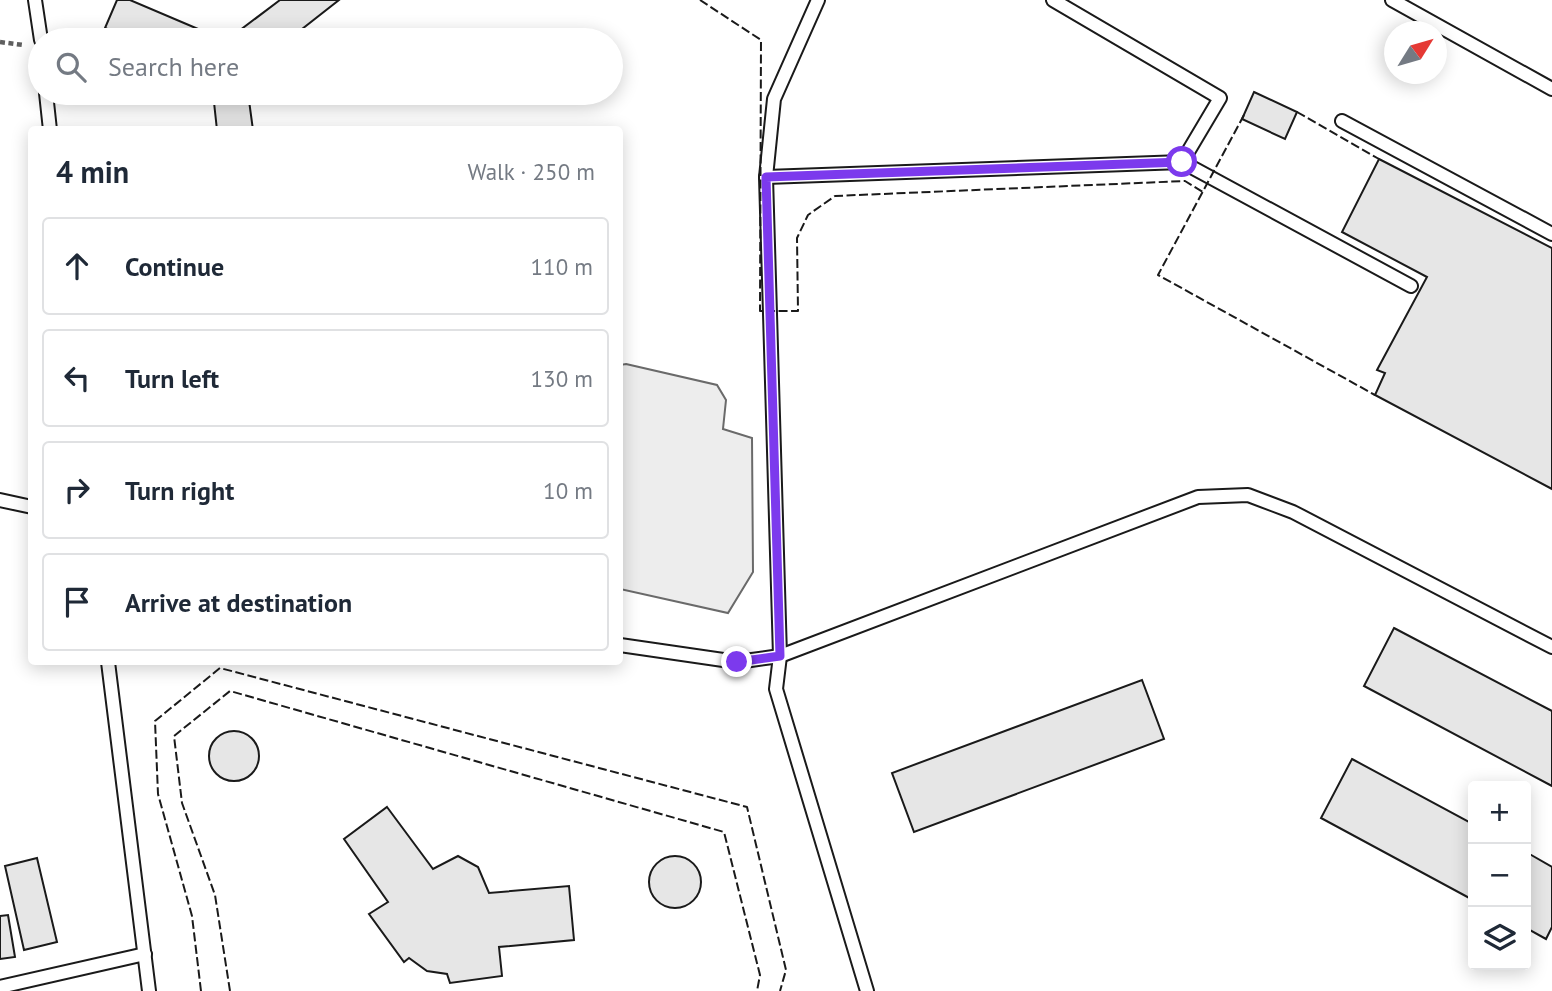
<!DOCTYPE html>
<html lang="en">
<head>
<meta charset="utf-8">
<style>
  body { margin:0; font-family:"PT Sans",sans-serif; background:#f6f6f7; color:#1f2937 }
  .controls { position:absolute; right:21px; bottom:21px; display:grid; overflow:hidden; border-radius:7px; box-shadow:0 4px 18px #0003 }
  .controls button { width:63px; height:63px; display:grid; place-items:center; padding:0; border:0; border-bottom:2px solid #e0e1e3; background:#fff; color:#1f2937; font:35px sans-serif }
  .compass { position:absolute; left:1384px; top:21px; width:63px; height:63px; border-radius:50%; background:#fff; box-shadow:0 4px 18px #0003; rotate:53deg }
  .stop { position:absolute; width:21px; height:21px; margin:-16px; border:5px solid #7c3aed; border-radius:50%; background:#fff }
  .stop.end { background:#7c3aed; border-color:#fff; box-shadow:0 2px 7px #0008 }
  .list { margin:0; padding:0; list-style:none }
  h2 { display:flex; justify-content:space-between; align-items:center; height:91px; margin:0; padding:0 28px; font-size:30px }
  h2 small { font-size:23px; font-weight:400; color:#747a83 }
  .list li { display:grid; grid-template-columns:46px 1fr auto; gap:21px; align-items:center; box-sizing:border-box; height:98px; margin:0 14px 14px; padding:0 14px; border:2px solid #e0e1e3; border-radius:7px }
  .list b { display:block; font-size:26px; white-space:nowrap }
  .list em { font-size:23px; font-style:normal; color:#747a83 }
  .icon { flex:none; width:38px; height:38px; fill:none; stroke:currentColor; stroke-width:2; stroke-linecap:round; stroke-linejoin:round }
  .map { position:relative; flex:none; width:1552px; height:991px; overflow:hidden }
  .search { position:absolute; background:#fff; box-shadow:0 4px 18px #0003; left:28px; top:28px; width:595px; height:77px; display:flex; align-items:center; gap:18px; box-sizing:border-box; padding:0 24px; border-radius:38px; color:#747a83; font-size:26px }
  .panel { position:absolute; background:#fff; box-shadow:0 4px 18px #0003; left:28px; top:126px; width:595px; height:539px; border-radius:7px }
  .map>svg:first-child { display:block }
  .parking { fill:#ededed; stroke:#6a6a6a; stroke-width:2 }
  .building { fill:#e6e6e6; stroke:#1a1a1a; stroke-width:2 }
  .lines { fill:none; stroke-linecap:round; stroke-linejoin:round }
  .service-casing { stroke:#1a1a1a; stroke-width:16 }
  .path { stroke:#5f5f5f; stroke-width:4.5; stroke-dasharray:5 3.5; stroke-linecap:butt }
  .service { stroke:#fff; stroke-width:12 }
  .fence { stroke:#1a1a1a; stroke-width:2; stroke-dasharray:9 3.5; stroke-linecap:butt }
  .route { stroke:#7c3aed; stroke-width:9 }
</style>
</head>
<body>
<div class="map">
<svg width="1552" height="991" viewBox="0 0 1552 991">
  <rect width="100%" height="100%" fill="#fff"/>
  <path class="parking" d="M 626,364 L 717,385 L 726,400 L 723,429 L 752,438 L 753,572 L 728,613 L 620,589 L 620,365 Z"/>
  <g class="building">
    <path d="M 117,0 L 130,0 L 224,40 L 134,40 L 105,28 Z"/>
    <path d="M 280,0 L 339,0 L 288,40 L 227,40 Z"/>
    <path d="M 1254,92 L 1297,112 L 1285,139 L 1242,119 Z"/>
    <path d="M 213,93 L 248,93 L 253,130 L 217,130 Z"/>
    <path d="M 1379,159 L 1552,248 L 1552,489 L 1375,395 L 1385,373 L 1377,370 L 1427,277 L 1342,232 Z"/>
    <path d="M 1394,628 L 1552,711 L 1552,786 L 1364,686 Z"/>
    <path d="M 1142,680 L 1164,739 L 914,832 L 892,773 Z"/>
    <circle cx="234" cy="756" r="25"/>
    <path d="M 1352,759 L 1473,824 L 1473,900 L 1321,818 Z"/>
    <path d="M 387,807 L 433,869 L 458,856 L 478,867 L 489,893 L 569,886 L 574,940 L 499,947 L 502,976 L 450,983 L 447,974 L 427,971 L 409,958 L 404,962 L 369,914 L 388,902 L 344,839 Z"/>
    <path d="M 1526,852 L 1552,867 L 1552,927 L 1546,939 L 1526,928 Z"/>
    <circle cx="675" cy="882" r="26"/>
    <path d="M 37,858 L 57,942 L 24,950 L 5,866 Z"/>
    <path d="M 8,915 L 15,957 L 0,959 L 0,916 Z"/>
  </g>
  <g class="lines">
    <defs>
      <g id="service">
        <path d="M 35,0 L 41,40"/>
        <path d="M 818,0 L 774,99 L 766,177 L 780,656 L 776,689 L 867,991"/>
        <path d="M 1053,0 L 1220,98 L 1182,162"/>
        <path d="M 1392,0 L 1552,89"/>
        <path d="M 46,93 L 50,130"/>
        <path d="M 1342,121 L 1552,234"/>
        <path d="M 766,177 L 1182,162 L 1411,286"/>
        <path d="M 0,500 L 32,507"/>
        <path d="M 620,645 L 737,662 L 780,656 L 1198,497 L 1248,495 L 1293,512 L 1552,647"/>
        <path d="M 108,662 L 149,991"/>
        <path d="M 0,987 L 145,954"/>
      </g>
    </defs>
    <use href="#service" class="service-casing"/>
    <path class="path" d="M 0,42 L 23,45"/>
    <use href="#service" class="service"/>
    <g class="fence">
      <path d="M 700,0 L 761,40 L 760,311 L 798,311 L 797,238 L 808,215 L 835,196 L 1185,181 L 1203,192"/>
      <path d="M 1297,112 L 1379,159"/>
      <path d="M 1244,115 L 1158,275 L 1375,395"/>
      <path d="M 201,991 L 192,916 L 158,794 L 155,721 L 220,668 L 747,807 L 786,970 L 780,991"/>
      <path d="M 230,991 L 215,895 L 182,803 L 174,736 L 230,691 L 724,832 L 760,975 L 757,991"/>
    </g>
  </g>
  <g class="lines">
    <path class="route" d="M 737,662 L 780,656 L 766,177 L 1182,162"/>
  </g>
</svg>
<div class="controls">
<button>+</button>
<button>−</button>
<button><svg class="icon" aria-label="layers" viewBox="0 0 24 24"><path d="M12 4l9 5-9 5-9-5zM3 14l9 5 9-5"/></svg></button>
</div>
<svg class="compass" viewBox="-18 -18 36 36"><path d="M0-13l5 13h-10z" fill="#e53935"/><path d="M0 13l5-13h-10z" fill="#747a83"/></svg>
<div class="stop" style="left:1182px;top:162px"></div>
<div class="stop end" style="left:737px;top:662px"></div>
<div class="search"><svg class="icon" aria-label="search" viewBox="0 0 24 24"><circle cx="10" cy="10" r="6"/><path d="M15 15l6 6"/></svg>Search here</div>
<section class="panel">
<h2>4 min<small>Walk · 250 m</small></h2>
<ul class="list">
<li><svg class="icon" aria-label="ahead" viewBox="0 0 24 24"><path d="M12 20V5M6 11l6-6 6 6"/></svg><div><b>Continue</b></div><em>110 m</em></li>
<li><svg class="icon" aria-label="left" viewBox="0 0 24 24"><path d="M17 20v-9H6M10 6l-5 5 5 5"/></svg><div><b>Turn left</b></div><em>130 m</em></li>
<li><svg class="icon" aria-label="right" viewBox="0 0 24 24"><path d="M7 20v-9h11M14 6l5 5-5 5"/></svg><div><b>Turn right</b></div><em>10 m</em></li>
<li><svg class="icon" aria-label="arrive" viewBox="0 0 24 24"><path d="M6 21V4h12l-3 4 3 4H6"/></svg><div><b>Arrive at destination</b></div></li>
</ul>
</section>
</div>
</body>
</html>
